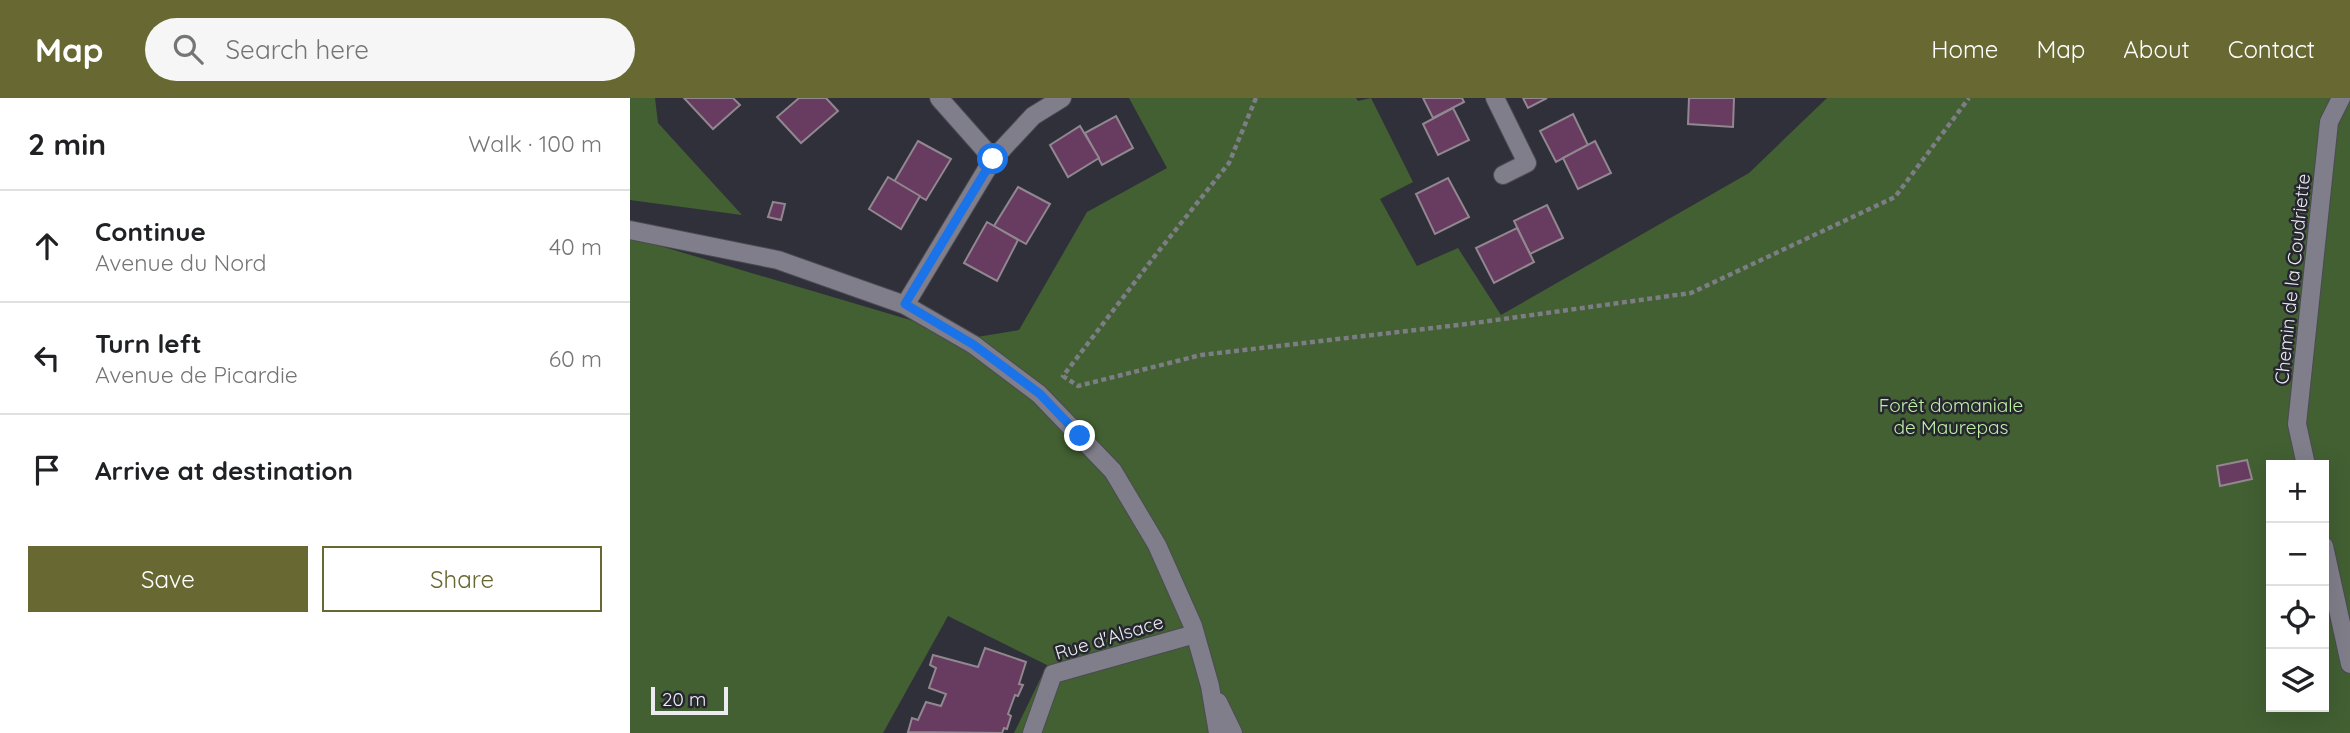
<!DOCTYPE html>
<html lang="en">
<head>
<meta charset="utf-8">
<style>
  body { margin:0; font-family:Quicksand,sans-serif; background:#f6f6f6; color:#202124 }
  .controls { position:absolute; right:21px; bottom:21px; display:grid; overflow:hidden; border-radius:0px; box-shadow:0 7px 28px #0002 }
  .controls button { width:63px; height:63px; display:grid; place-items:center; padding:0; border:0; border-bottom:2px solid #e0e0e0; background:#fff; color:#202124; font:35px sans-serif }
  .scale { position:absolute; left:21px; bottom:18px; width:77px; box-sizing:border-box; padding-left:7px; border:4px solid #ebebf1; border-top:0; font-size:19px; line-height:24px; white-space:nowrap; color:#ebebf1; -webkit-text-stroke:5px #26262f; paint-order:stroke }
  .stop { position:absolute; width:21px; height:21px; margin:-16px; border:5px solid #1a73e8; border-radius:50%; background:#fff }
  .stop.end { background:#1a73e8; border-color:#fff; box-shadow:0 2px 7px #0008 }
  .list { margin:0; padding:0; list-style:none }
  h2 { display:flex; justify-content:space-between; align-items:center; height:91px; margin:0; padding:0 28px; font-size:30px }
  h2 small { font-size:23px; font-weight:400; color:#757577 }
  .list li { display:grid; grid-template-columns:46px 1fr auto; gap:21px; align-items:center; box-sizing:border-box; height:112px; padding:0 28px; border-top:2px solid #e0e0e0 }
  .list b { display:block; font-size:26px; white-space:nowrap }
  .list p { margin:0; font-size:23px; white-space:nowrap; color:#757577 }
  .list em { font-size:23px; font-style:normal; color:#757577 }
  .actions { display:flex; gap:14px; padding:21px 28px }
  .actions a { flex:1; padding:16px 0; border:2px solid #676832; border-radius:0px; text-align:center; font-size:24px; color:#676832 }
  .actions .main { background:#676832; color:#fff }
  .icon { flex:none; width:38px; height:38px; fill:none; stroke:currentColor; stroke-width:2; stroke-linecap:round; stroke-linejoin:round }
  .map { position:relative; flex:none; width:1720px; height:635px; overflow:hidden }
  header { display:flex; align-items:center; gap:42px; box-sizing:border-box; height:98px; padding:0 35px; background:#676832; color:#fff }
  header strong { font-size:33px }
  nav { display:flex; gap:38px; margin-inline-start:auto; font-size:24px }
  .search { width:490px; height:63px; background:#f6f6f6; display:flex; align-items:center; gap:18px; box-sizing:border-box; padding:0 24px; border-radius:38px; color:#757577; font-size:26px }
  main { display:flex }
  aside { flex:1; background:#fff }
  .map>svg:first-child { display:block }
  .green { fill:#426032; fill-rule:evenodd }
  .building { fill:#683b61; stroke:#91878f; stroke-width:2 }
  .lines { fill:none; stroke-linecap:round; stroke-linejoin:round }
  .minor-casing { stroke:#4b4b53; stroke-width:20 }
  .path { stroke:#7d7d85; stroke-width:4.5; stroke-dasharray:5 3.5; stroke-linecap:butt }
  .minor { stroke:#7f7e8a; stroke-width:18 }
  .route { stroke:#1a73e8; stroke-width:9 }
  .labels { text-anchor:middle; dominant-baseline:central; stroke-width:5; stroke-linejoin:round; paint-order:stroke }
  .street-label { font-size:19px; fill:#ebebf1; stroke:#26262f }
  .park-label { font-size:19px; fill:#bef0a4; stroke:#26262f }
</style>
</head>
<body>
<header>
<strong>Map</strong>
<div class="search"><svg class="icon" aria-label="search" viewBox="0 0 24 24"><circle cx="10" cy="10" r="6"/><path d="M15 15l6 6"/></svg>Search here</div>
<nav><a>Home</a><a>Map</a><a>About</a><a>Contact</a></nav>
</header>
<main>
<aside>
<h2>2 min<small>Walk · 100 m</small></h2>
<ul class="list">
<li><svg class="icon" aria-label="ahead" viewBox="0 0 24 24"><path d="M12 20V5M6 11l6-6 6 6"/></svg><div><b>Continue</b><p>Avenue du Nord</p></div><em>40 m</em></li>
<li><svg class="icon" aria-label="left" viewBox="0 0 24 24"><path d="M17 20v-9H6M10 6l-5 5 5 5"/></svg><div><b>Turn left</b><p>Avenue de Picardie</p></div><em>60 m</em></li>
<li><svg class="icon" aria-label="arrive" viewBox="0 0 24 24"><path d="M6 21V4h12l-3 4 3 4H6"/></svg><div><b>Arrive at destination</b></div></li>
</ul>
<div class="actions"><a class="main">Save</a><a>Share</a></div>
</aside>
<div class="map">
<svg width="1720" height="635" viewBox="0 0 1720 635">
  <rect width="100%" height="100%" fill="#30303a"/>
  <g class="green">
    <path d="M 0,0 L 25,0 L 28,25 L 112,117 L 0,102 Z"/>
    <path d="M 499,0 L 726,0 L 728,3 L 741,0 L 783,84 L 750,101 L 787,168 L 828,150 L 871,217 L 1119,75 L 1197,0 L 1720,0 L 1720,635 L 384,635 L 417,567 L 318,518 L 253,635 L 0,635 L 0,139 L 341,240 L 389,232 L 457,114 L 537,70 ZM 1641,367 L 1694,367 L 1694,609 L 1641,609 Z"/>
  </g>
  <g class="building">
    <path d="M 54,0 L 103,0 L 110,7 L 83,31 Z"/>
    <path d="M 169,0 L 196,0 L 208,13 L 171,45 L 147,19 Z"/>
    <path d="M 793,0 L 832,0 L 834,4 L 803,20 Z"/>
    <path d="M 893,0 L 917,0 L 898,10 Z"/>
    <path d="M 1059,0 L 1104,0 L 1103,29 L 1058,26 Z"/>
    <path d="M 823,10 L 839,42 L 808,57 L 793,26 Z"/>
    <path d="M 943,16 L 958,47 L 926,64 L 910,33 Z"/>
    <path d="M 486,18 L 503,50 L 472,67 L 455,35 Z"/>
    <path d="M 450,28 L 469,60 L 438,79 L 420,47 Z"/>
    <path d="M 288,43 L 321,61 L 296,102 L 264,84 Z"/>
    <path d="M 965,43 L 981,75 L 948,91 L 933,60 Z"/>
    <path d="M 258,79 L 290,98 L 271,131 L 239,111 Z"/>
    <path d="M 818,80 L 839,119 L 805,136 L 786,96 Z"/>
    <path d="M 388,89 L 420,106 L 396,146 L 364,128 Z"/>
    <path d="M 143,104 L 155,106 L 151,122 L 138,119 Z"/>
    <path d="M 917,107 L 933,140 L 900,156 L 884,123 Z"/>
    <path d="M 357,124 L 388,142 L 367,183 L 334,165 Z"/>
    <path d="M 887,130 L 904,164 L 864,185 L 846,150 Z"/>
    <path d="M 1617,362 L 1622,381 L 1590,388 L 1587,368 Z"/>
    <path d="M 355,550 L 396,564 L 389,586 L 393,587 L 388,598 L 385,597 L 378,616 L 381,618 L 377,631 L 374,630 L 372,635 L 278,634 L 282,620 L 288,622 L 296,604 L 311,608 L 316,596 L 299,590 L 306,570 L 300,567 L 303,557 L 348,569 Z"/>
  </g>
  <g class="lines">
    <defs>
      <g id="minor">
        <path d="M 309,0 L 363,61"/>
        <path d="M 865,0 L 897,65 L 873,77"/>
        <path d="M 0,132 L 148,162 L 275,207 L 344,247 L 409,296 L 483,373 L 527,447 L 563,528 L 580,588 L 588,635"/>
        <path d="M 275,207 L 363,61 L 403,18 L 432,0"/>
        <path d="M 1676,367 L 1667,326 L 1699,24 L 1711,0"/>
        <path d="M 1694,448 L 1720,566"/>
        <path d="M 588,604 L 603,635"/>
        <path d="M 402,635 L 423,576 L 565,536"/>
      </g>
    </defs>
    <use href="#minor" class="minor-casing"/>
    <path class="path" d="M 626,0 L 599,65 L 524,159 L 433,278 L 448,288 L 571,257 L 837,226 L 1061,195 L 1265,99 L 1339,0"/>
    <use href="#minor" class="minor"/>
  </g>
  <g class="lines">
    <path class="route" d="M 363,61 L 275,206 L 344,247 L 410,296 L 450,338"/>
  </g>
  <g class="labels">
    <g class="street-label">
      <text transform="translate(1662 181) rotate(-84)">Chemin de la Coudriette</text>
      <text transform="translate(479 539) rotate(-17)">Rue d'Alsace</text>
    </g>
    <g class="park-label">
      <text x="1321" y="307">Forêt domaniale<tspan x="1321" dy="22">de Maurepas</tspan></text>
    </g>
  </g>
</svg>
<div class="controls">
<button>+</button>
<button>−</button>
<button><svg class="icon" aria-label="locate" viewBox="0 0 24 24"><circle cx="12" cy="12" r="6"/><path d="M12 2v4M12 18v4M2 12h4M18 12h4"/></svg></button>
<button><svg class="icon" aria-label="layers" viewBox="0 0 24 24"><path d="M12 4l9 5-9 5-9-5zM3 14l9 5 9-5"/></svg></button>
</div>
<div class="scale">20 m</div>
<div class="stop" style="left:363px;top:61px"></div>
<div class="stop end" style="left:450px;top:338px"></div>
</div>
</main>
</body>
</html>
